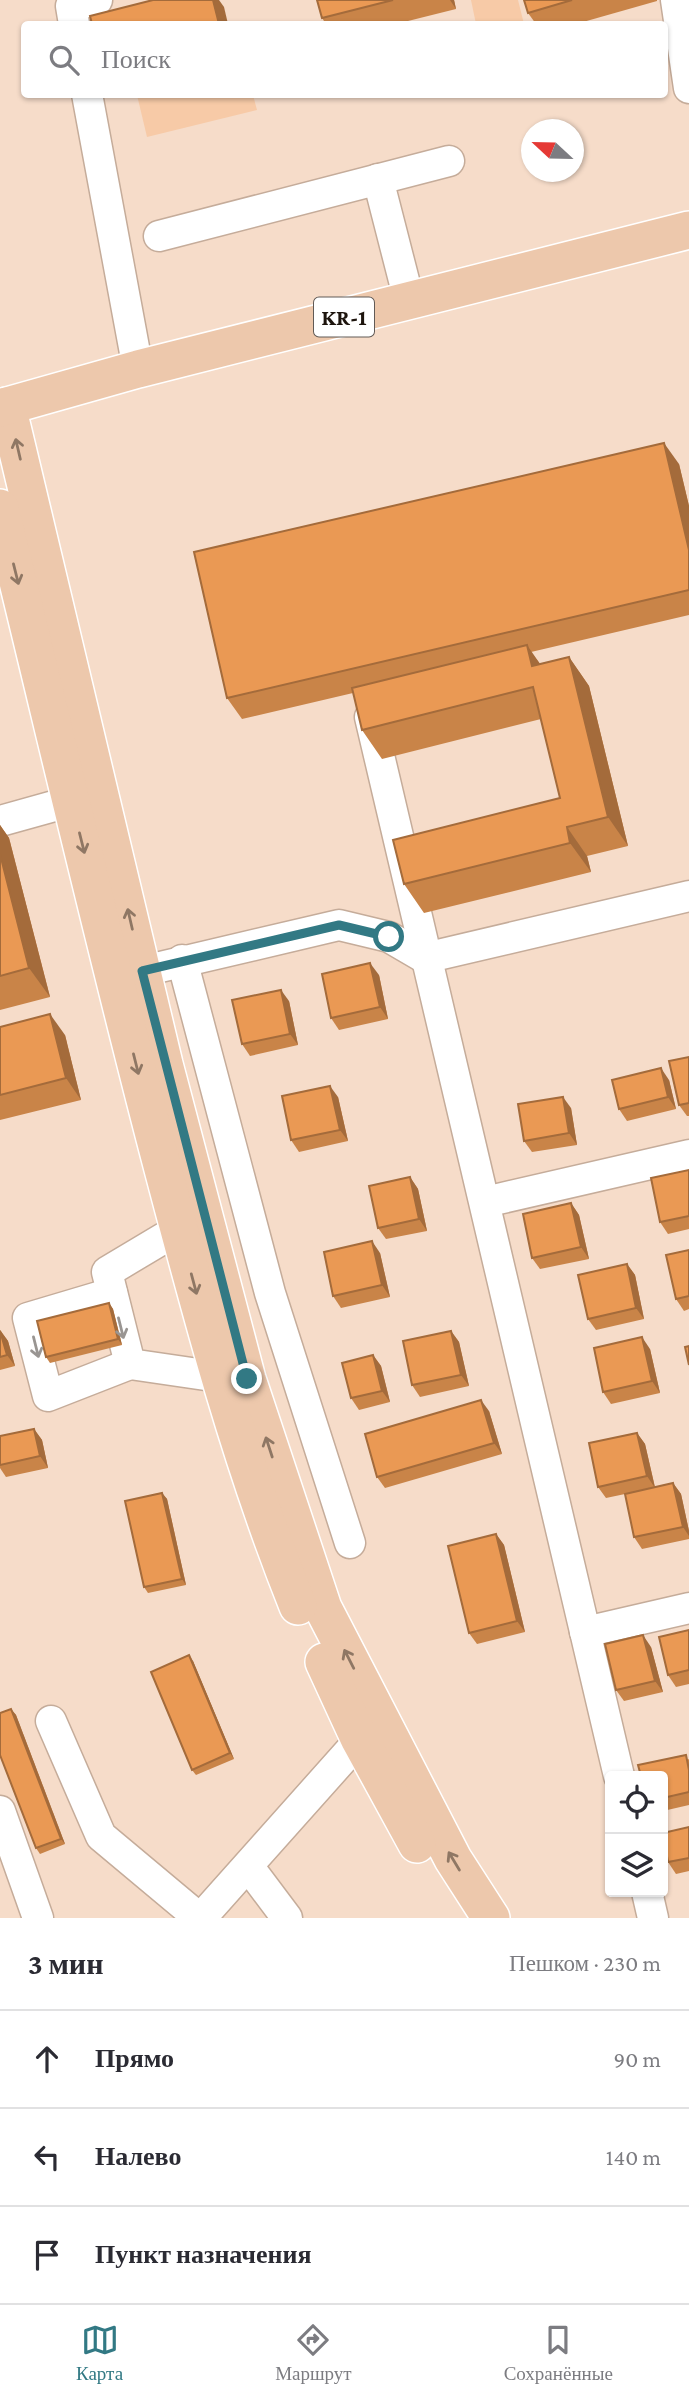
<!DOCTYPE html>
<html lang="ru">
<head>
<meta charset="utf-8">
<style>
  body { margin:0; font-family:"Crimson Pro",serif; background:#f7f7f7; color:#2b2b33 }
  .controls { position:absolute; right:21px; bottom:21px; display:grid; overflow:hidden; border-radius:7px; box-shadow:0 2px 5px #0004 }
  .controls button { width:63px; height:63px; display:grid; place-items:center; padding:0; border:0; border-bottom:2px solid #e1e1e2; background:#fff; color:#2b2b33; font:35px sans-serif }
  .compass { position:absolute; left:521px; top:119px; width:63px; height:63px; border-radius:50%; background:#fff; box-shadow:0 2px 5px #0004; rotate:292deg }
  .stop { position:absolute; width:21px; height:21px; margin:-16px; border:5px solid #327984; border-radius:50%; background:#fff }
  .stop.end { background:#327984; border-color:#fff; box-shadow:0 2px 7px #0008 }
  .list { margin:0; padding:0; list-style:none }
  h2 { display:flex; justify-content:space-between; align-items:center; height:91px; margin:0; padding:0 28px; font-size:30px }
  h2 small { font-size:23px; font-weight:400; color:#7c7c81 }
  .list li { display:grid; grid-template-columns:46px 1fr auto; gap:21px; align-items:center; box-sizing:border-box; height:98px; padding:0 28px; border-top:2px solid #e1e1e2 }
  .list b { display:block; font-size:26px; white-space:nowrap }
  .list em { font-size:23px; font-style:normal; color:#7c7c81 }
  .icon { flex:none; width:38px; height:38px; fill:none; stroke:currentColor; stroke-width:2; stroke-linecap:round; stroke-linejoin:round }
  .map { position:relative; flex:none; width:689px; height:1918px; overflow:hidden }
  .search { position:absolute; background:#fff; box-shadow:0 2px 5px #0004; left:21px; right:21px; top:21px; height:77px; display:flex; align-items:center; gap:18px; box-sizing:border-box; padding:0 24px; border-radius:7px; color:#7c7c81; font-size:26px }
  .sheet { height:385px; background:#fff }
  nav { display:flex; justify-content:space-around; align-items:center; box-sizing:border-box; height:98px; border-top:2px solid #e1e1e2; background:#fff; font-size:19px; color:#7c7c81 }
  nav a { display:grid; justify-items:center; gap:4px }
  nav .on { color:#327984 }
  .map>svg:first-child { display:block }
  .green { fill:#f7caa7 }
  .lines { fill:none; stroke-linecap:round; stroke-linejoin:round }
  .minor-casing { stroke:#c5ac9a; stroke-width:33 }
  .major-casing { stroke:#fff; stroke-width:40 }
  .minor { stroke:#fff; stroke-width:30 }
  .major { stroke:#edc8ac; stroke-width:37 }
  .wall { fill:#c98448 }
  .shaded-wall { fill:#a46b3b }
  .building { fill:#ea9954; stroke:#a46b3b; stroke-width:2 }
  .oneway { stroke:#8f7764 }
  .oneway2 { stroke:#999592 }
  .route { stroke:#327984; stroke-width:9 }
  .labels { text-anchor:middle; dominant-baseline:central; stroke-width:5; stroke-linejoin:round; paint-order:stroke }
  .shield { fill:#fff; stroke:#615a56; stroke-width:2 }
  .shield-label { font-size:23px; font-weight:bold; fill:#1d140d }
</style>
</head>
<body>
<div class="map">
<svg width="689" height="1918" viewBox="0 0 689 1918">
  <rect width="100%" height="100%" fill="#f6dcc9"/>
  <g class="green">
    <path d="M 471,0 L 518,0 L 524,24 L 476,24 Z"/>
    <path d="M 137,95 L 253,95 L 257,110 L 147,137 Z"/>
  </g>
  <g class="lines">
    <defs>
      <g id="minor">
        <path d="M 676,0 L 689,88"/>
        <path d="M 74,24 L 71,6 L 97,0"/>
        <path d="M 87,94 L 138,369"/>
        <path d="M 378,179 L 409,300"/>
        <path d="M 159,236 L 449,161"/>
        <path d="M 370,717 L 619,1776"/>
        <path d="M 0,821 L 72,801"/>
        <path d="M 182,960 L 270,1293 L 350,1543"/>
        <path d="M 122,976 L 339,925 L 389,937 L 425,958 L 689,896"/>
        <path d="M 485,1202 L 689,1155"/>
        <path d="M 199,1224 L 179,1229 L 107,1272 L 130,1364 L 219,1377 L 240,1377"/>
        <path d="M 112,1293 L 28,1318 L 48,1396 L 130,1364"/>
        <path d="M 585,1632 L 689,1608"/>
        <path d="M 51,1721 L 101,1836 L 199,1918"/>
        <path d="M 0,1811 L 38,1918"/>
        <path d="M 248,1866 L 287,1918"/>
        <path d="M 647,1892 L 653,1918"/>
        <path d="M 201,1918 L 373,1725"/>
      </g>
      <g id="major">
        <path d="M 7,406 L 164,1064 L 247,1379 L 323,1608 L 453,1859 L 491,1918"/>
        <path d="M 0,408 L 138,369 L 689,230"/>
        <path d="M 0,508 C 54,728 105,949 163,1169 C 202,1317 241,1464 298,1606"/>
        <path d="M 324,1662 L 359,1738 L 417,1844"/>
      </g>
    </defs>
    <use href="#minor" class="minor-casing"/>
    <use href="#major" class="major-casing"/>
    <use href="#minor" class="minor"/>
    <use href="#major" class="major"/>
  </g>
  <g class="wall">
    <path d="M 317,0 L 454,0 L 456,9 L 396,24 L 326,24 L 322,18 Z"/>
    <path d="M 524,0 L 657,0 L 657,1 L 576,24 L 536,24 L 528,13 Z"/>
    <path d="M 679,464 L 689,506 L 689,615 L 531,652 L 540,664 L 569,657 L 589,686 L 628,846 L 587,856 L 591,872 L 424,913 L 404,884 L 560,798 L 541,719 L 382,759 L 362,730 L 353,693 L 242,719 L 227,698 Z"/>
    <path d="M 0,825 L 9,838 L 50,997 L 0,1010 Z"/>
    <path d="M 379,975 L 388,1019 L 339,1030 L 331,1018 Z"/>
    <path d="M 289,1001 L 298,1045 L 250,1056 L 242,1044 Z"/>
    <path d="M 0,1027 L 65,1035 L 81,1100 L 0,1120 Z"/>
    <path d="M 689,1057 L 689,1116 L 687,1116 L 679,1105 Z"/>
    <path d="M 669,1080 L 676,1109 L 627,1121 L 619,1109 Z"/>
    <path d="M 338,1097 L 348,1141 L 299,1152 L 291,1140 Z"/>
    <path d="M 571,1108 L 577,1145 L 532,1152 L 524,1141 Z"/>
    <path d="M 689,1170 L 689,1229 L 668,1234 L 660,1222 Z"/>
    <path d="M 410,1177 L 418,1189 L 427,1231 L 386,1239 L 378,1228 Z"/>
    <path d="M 571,1203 L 579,1215 L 589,1259 L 540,1269 L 532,1258 Z"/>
    <path d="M 689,1250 L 689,1309 L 684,1311 L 676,1299 Z"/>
    <path d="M 380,1253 L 390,1297 L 341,1308 L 333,1296 Z"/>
    <path d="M 627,1264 L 635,1275 L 644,1319 L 596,1330 L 588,1319 Z"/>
    <path d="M 109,1303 L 113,1309 L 122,1345 L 50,1363 L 46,1357 Z"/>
    <path d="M 0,1330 L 8,1341 L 15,1366 L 0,1370 Z"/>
    <path d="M 451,1331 L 459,1342 L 469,1386 L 420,1397 L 412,1385 Z"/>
    <path d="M 650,1349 L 660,1393 L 611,1404 L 603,1392 Z"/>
    <path d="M 373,1355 L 381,1366 L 390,1402 L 359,1410 L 351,1398 Z"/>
    <path d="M 489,1411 L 502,1454 L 385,1488 L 377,1477 Z"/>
    <path d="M 34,1429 L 42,1440 L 48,1468 L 6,1477 L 0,1468 L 0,1436 Z"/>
    <path d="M 637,1433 L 645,1444 L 655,1487 L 673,1483 L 681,1494 L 689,1531 L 689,1539 L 642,1549 L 634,1537 L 625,1494 L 606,1498 L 598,1487 Z"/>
    <path d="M 162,1493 L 167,1499 L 186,1585 L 148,1593 L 144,1587 Z"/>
    <path d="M 496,1534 L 504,1545 L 525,1632 L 477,1644 L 469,1633 Z"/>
    <path d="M 689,1630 L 689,1684 L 676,1687 L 668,1675 Z"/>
    <path d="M 651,1647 L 663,1692 L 624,1701 L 616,1690 Z"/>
    <path d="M 193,1661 L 234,1759 L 196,1775 L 192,1770 Z"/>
    <path d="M 11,1709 L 16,1715 L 65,1844 L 40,1854 L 36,1848 Z"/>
    <path d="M 689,1759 L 689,1805 L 663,1811 L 663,1776 Z"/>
    <path d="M 689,1827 L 689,1871 L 676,1874 L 668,1862 Z"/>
  </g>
  <g class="shaded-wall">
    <path d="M 213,0 L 219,0 L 224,7 L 228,24 L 219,24 Z"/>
    <path d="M 450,0 L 454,0 L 456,9 Z"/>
    <path d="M 664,443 L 679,464 L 689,506 L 689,550 Z"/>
    <path d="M 527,645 L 547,674 L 532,666 Z"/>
    <path d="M 569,657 L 589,686 L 628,846 L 608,817 Z"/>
    <path d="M 0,825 L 9,838 L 50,997 L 29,968 L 0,854 Z"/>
    <path d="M 567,827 L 587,856 L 591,872 L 570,843 Z"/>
    <path d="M 370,963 L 379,975 L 388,1019 L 380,1007 Z"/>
    <path d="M 281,990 L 289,1001 L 298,1045 L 290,1034 Z"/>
    <path d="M 50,1014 L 65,1035 L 81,1100 L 66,1078 Z"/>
    <path d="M 661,1068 L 669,1080 L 676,1109 L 668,1097 Z"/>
    <path d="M 330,1086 L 338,1097 L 348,1141 L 340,1130 Z"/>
    <path d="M 563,1097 L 571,1108 L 577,1145 L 569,1133 Z"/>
    <path d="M 410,1177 L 418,1189 L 427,1231 L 419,1219 Z"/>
    <path d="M 571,1203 L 579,1215 L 589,1259 L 581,1247 Z"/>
    <path d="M 372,1241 L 380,1253 L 390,1297 L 382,1285 Z"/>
    <path d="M 627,1264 L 635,1275 L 644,1319 L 636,1308 Z"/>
    <path d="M 109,1303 L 113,1309 L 122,1345 L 118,1339 Z"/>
    <path d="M 0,1330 L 8,1341 L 15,1366 L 7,1355 Z"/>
    <path d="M 451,1331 L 459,1342 L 469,1386 L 461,1375 Z"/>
    <path d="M 642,1337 L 650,1349 L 660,1393 L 652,1381 Z"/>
    <path d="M 373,1355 L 381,1366 L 390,1402 L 382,1391 Z"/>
    <path d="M 481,1400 L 489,1411 L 502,1454 L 494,1443 Z"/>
    <path d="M 34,1429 L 42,1440 L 48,1468 L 40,1456 Z"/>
    <path d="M 637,1433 L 645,1444 L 655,1488 L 647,1476 Z"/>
    <path d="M 673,1483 L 681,1494 L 689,1531 L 689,1536 L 683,1527 Z"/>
    <path d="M 162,1493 L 167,1499 L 186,1585 L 182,1579 Z"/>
    <path d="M 496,1534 L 504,1545 L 525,1632 L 517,1621 Z"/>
    <path d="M 643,1635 L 651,1647 L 663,1692 L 655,1681 Z"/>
    <path d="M 189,1655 L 193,1661 L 234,1759 L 230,1753 Z"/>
    <path d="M 11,1709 L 16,1715 L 65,1844 L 61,1839 Z"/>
  </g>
  <g class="building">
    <path d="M 153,0 L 213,0 L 219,24 L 92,24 L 90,16 Z"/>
    <path d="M 317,0 L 393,0 L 322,18 Z"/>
    <path d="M 524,0 L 572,0 L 528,13 Z"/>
    <path d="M 664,443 L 689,550 L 689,590 L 227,698 L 194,552 Z"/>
    <path d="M 527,645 L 532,666 L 569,657 L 608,817 L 567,827 L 570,843 L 404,884 L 393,840 L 560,798 L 533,687 L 362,730 L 352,688 Z"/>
    <path d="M 0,854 L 29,968 L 0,976 Z"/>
    <path d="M 370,963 L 380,1007 L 331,1018 L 322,974 Z"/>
    <path d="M 281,990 L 290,1034 L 242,1044 L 232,1000 Z"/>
    <path d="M 50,1014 L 66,1078 L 0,1095 L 0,1027 Z"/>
    <path d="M 689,1057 L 689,1103 L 679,1105 L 669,1061 Z"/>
    <path d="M 661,1068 L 668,1097 L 619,1109 L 612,1080 Z"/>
    <path d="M 330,1086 L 340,1130 L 291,1140 L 282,1096 Z"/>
    <path d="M 563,1097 L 569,1133 L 524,1141 L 518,1104 Z"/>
    <path d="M 689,1170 L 689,1216 L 660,1222 L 651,1178 Z"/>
    <path d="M 410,1177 L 419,1219 L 378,1228 L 369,1186 Z"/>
    <path d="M 571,1203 L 581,1247 L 532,1258 L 523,1214 Z"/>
    <path d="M 372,1241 L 382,1285 L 333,1296 L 324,1252 Z"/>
    <path d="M 689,1250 L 689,1296 L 676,1299 L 666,1255 Z"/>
    <path d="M 627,1264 L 636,1308 L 588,1319 L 578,1275 Z"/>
    <path d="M 109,1303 L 118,1339 L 46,1357 L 37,1321 Z"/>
    <path d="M 0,1331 L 7,1355 L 0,1357 Z"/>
    <path d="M 451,1331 L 461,1375 L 412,1385 L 403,1341 Z"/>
    <path d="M 642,1337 L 652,1381 L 603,1392 L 594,1348 Z"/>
    <path d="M 689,1346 L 689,1365 L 685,1347 Z"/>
    <path d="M 373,1355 L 382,1391 L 351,1398 L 342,1363 Z"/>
    <path d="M 481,1400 L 494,1443 L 377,1477 L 365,1434 Z"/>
    <path d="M 34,1429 L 40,1456 L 0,1465 L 0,1436 Z"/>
    <path d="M 637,1433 L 647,1476 L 598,1487 L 589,1443 Z"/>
    <path d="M 673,1483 L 683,1527 L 634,1537 L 625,1494 Z"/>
    <path d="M 162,1493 L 182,1579 L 144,1587 L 125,1501 Z"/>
    <path d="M 496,1534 L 517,1621 L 469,1633 L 448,1546 Z"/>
    <path d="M 689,1630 L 689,1670 L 668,1675 L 659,1637 Z"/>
    <path d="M 643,1635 L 655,1681 L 616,1690 L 605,1644 Z"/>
    <path d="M 189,1655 L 230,1753 L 192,1770 L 151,1672 Z"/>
    <path d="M 11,1709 L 61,1839 L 36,1848 L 0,1755 L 0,1713 Z"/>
    <path d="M 686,1755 L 689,1770 L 689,1792 L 663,1798 L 663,1776 L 641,1776 L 638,1765 Z"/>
    <path d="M 689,1827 L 689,1858 L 668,1862 L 663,1833 Z"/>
  </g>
  <defs><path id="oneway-shaft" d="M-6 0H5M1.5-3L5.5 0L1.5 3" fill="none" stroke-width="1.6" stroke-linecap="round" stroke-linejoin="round" transform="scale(1.75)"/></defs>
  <g class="oneway">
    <use href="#oneway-shaft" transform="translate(18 449) rotate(-103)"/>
    <use href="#oneway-shaft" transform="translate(16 574) rotate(76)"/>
    <use href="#oneway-shaft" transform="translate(82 843) rotate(76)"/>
    <use href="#oneway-shaft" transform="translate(130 919) rotate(-103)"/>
    <use href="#oneway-shaft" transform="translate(136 1064) rotate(76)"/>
    <use href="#oneway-shaft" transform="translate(194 1284) rotate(75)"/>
    <use href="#oneway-shaft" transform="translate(269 1447) rotate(-108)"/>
    <use href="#oneway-shaft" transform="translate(349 1659) rotate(-117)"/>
    <use href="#oneway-shaft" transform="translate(454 1861) rotate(-121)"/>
  </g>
  <g class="oneway2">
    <use href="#oneway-shaft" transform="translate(121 1328) rotate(76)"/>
    <use href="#oneway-shaft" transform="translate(36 1347) rotate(76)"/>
  </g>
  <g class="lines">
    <path class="route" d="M 247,1379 L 142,971 L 339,925 L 389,937"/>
  </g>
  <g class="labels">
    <rect class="shield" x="314" y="297.5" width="60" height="39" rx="5"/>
    <g class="shield-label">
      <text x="344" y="317">KR-1</text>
    </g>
  </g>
</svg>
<div class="controls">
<button><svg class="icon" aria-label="locate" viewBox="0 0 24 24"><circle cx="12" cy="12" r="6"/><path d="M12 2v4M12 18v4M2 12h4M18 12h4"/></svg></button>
<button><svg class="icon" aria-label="layers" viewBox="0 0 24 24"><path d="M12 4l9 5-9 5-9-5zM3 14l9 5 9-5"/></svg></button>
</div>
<svg class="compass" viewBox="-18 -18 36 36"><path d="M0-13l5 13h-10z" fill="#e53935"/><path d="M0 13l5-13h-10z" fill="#7c7c81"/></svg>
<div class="stop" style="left:389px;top:937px"></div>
<div class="stop end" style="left:247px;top:1379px"></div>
<div class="search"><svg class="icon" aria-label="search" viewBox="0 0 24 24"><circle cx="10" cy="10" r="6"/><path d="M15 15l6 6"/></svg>Поиск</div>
</div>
<section class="sheet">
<h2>3 мин<small>Пешком · 230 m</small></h2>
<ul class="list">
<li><svg class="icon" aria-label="ahead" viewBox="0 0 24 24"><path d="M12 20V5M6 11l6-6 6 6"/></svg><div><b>Прямо</b></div><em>90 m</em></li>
<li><svg class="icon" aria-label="left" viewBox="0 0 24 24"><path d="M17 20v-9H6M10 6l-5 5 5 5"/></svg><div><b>Налево</b></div><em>140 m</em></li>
<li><svg class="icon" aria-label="arrive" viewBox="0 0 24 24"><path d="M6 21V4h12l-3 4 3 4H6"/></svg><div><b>Пункт назначения</b></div></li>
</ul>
</section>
<nav>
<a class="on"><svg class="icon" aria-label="map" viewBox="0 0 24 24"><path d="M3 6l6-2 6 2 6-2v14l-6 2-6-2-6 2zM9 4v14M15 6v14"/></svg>Карта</a>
<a><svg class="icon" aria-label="directions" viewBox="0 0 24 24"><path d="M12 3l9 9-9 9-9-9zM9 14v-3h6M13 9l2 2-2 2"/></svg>Маршрут</a>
<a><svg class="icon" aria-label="saved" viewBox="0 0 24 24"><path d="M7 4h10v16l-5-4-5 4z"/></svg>Сохранённые</a>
</nav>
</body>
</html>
